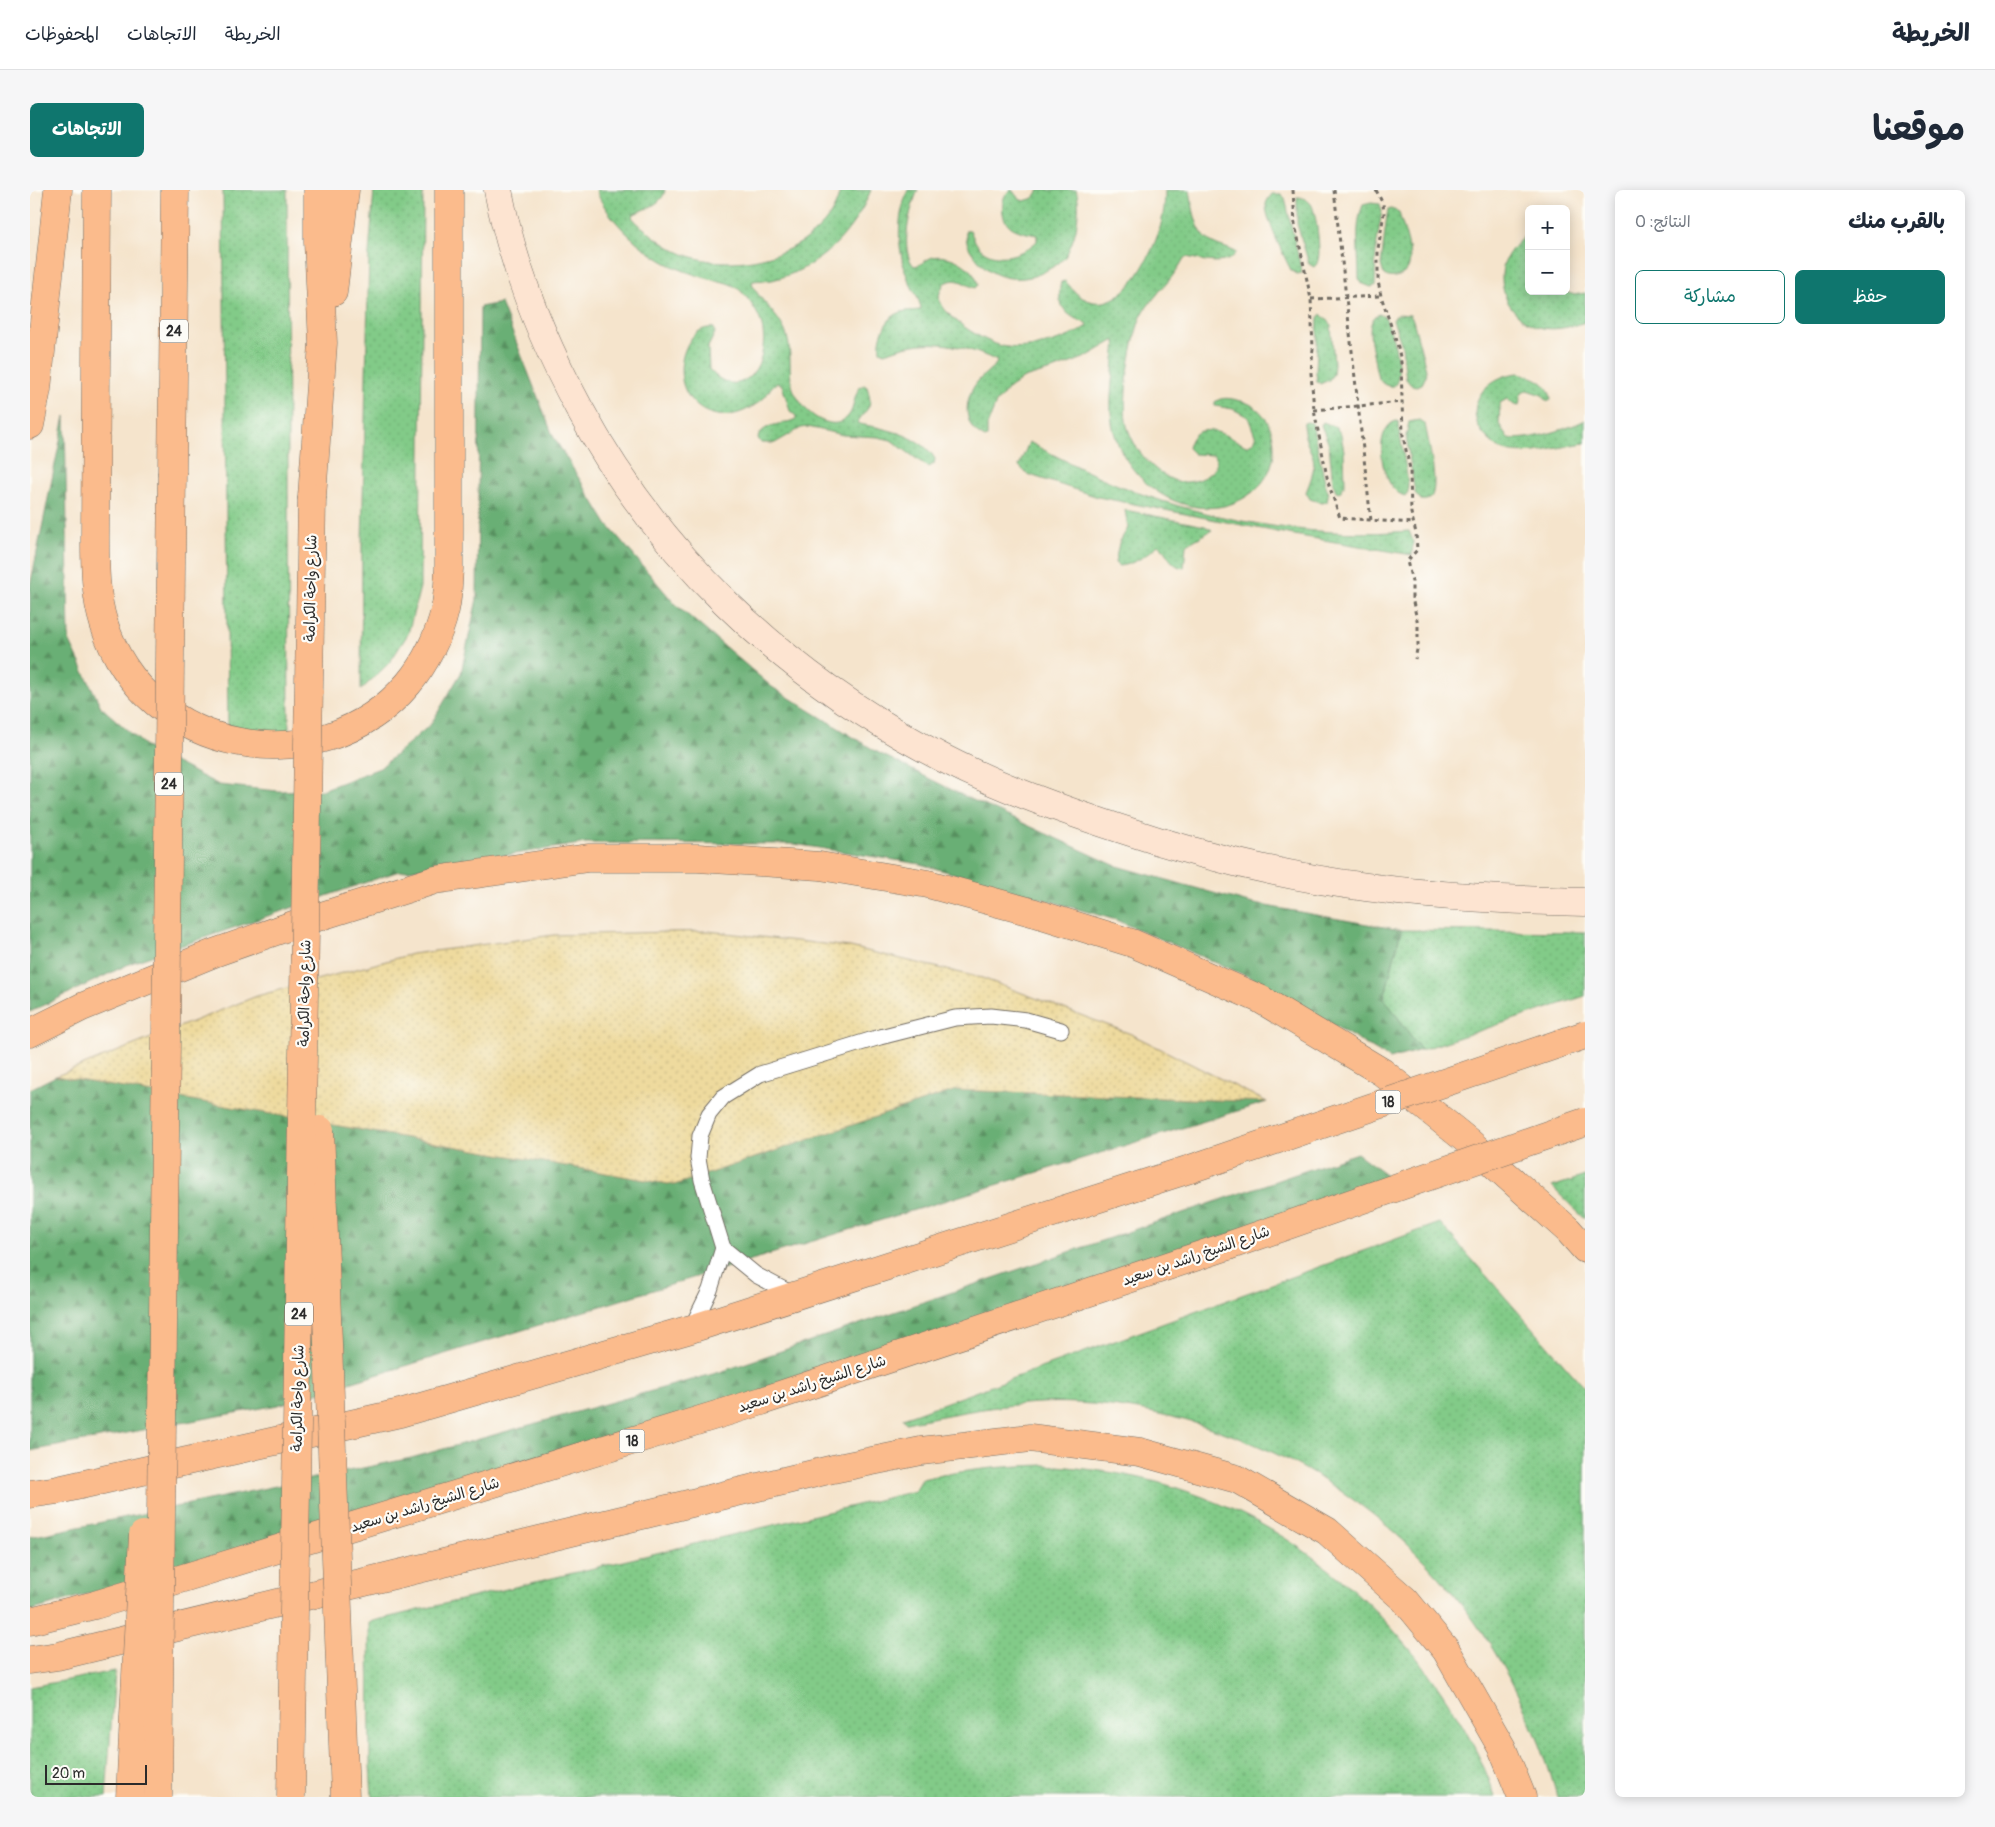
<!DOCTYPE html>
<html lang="ar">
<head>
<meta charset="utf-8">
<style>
  body { margin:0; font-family:Pangolin,"Playpen Sans Arabic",sans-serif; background:#f6f6f7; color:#1f2937; direction:rtl }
  .controls { position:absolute; right:15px; top:15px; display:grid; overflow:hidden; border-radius:8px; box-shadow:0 2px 12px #0003 }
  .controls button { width:45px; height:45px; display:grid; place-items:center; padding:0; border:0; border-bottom:1px solid #e0e1e3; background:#fff; color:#1f2937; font:25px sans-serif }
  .scale { position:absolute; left:15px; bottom:12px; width:102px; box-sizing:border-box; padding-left:5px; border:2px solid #2b2b2b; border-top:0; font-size:14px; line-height:18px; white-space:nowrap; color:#2b2b2b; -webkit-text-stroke:4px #fdfcf7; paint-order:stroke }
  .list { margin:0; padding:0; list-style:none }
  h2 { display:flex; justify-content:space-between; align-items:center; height:65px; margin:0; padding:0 20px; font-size:21px }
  h2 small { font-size:16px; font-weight:400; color:#747a83 }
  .actions { display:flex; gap:10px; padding:15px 20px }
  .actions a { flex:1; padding:11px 0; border:1px solid #0f766e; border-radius:8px; text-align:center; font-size:18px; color:#0f766e }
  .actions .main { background:#0f766e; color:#fff }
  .map { position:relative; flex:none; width:1555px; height:1607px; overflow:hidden; direction:ltr; border-radius:8px }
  header { display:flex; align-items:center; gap:30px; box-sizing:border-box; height:70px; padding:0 25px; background:#fff; border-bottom:1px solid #e0e1e3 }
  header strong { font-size:24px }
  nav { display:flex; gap:28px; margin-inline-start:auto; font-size:18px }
  .intro { display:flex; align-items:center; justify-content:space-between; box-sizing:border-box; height:120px; padding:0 30px }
  h1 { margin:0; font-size:35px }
  .button { padding:12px 22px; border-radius:8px; background:#0f766e; color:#fff; font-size:18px; font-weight:700 }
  main { display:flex; gap:30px; padding:0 30px }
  aside { flex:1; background:#fff; border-radius:8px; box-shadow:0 2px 12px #0003 }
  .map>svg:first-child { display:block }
  .grass { fill:url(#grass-dots); stroke:#567b5a }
  .forest { fill:url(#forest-firs); stroke:#4a6d50 }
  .sand { fill:url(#sand-dots); stroke:#8c8264 }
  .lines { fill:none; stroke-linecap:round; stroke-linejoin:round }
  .lane-casing { stroke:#726c63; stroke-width:17 }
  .secondary-casing { stroke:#726c63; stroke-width:29 }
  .highway-casing { stroke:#726c63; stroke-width:29 }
  .path { stroke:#726c63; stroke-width:3; stroke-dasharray:4 4; stroke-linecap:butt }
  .lane { stroke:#fff; stroke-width:15 }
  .secondary { stroke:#fde4d1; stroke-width:28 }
  .highway { stroke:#fbbb8c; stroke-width:28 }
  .highway-bridge-casing { stroke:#726c63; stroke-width:29; stroke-linecap:butt }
  .highway-bridge { stroke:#fbbb8c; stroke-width:28 }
  .labels { text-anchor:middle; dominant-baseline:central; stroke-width:4.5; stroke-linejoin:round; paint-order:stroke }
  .shield { fill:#fdfcf7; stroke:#6a6a68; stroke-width:1 }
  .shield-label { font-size:14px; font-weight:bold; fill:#2b2b2b }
  .street-label { font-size:15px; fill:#2b2b2b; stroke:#fdfcf7 }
</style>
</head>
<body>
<header>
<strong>الخريطة</strong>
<nav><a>الخريطة</a><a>الاتجاهات</a><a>المحفوظات</a></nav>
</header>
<div class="intro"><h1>موقعنا</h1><a class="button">الاتجاهات</a></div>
<main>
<aside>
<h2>بالقرب منك<small>النتائج: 0</small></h2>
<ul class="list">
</ul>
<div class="actions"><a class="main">حفظ</a><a>مشاركة</a></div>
</aside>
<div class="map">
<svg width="1555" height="1607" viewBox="0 0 1555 1607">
  <defs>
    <pattern id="grass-dots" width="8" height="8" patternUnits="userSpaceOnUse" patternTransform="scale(1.25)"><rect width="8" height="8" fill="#82cb88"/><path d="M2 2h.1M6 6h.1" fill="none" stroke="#70ae76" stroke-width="1.8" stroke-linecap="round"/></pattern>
    <pattern id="forest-firs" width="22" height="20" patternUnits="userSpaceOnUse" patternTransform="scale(1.25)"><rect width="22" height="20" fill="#69af74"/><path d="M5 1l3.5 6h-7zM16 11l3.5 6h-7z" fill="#578f5f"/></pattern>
    <pattern id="sand-dots" width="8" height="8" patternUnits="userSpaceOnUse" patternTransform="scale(1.25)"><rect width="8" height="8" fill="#eeda9e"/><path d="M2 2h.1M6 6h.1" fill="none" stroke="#cb8" stroke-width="1.8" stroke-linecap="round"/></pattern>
  </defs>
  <rect width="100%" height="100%" fill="#fdfcf7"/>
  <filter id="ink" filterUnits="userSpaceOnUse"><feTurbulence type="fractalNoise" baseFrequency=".02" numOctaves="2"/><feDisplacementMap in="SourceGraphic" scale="10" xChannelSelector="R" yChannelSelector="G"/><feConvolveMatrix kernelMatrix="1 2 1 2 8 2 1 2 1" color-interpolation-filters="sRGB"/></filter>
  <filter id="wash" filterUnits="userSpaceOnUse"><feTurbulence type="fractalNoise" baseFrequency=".0096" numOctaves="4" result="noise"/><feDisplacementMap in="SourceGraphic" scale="20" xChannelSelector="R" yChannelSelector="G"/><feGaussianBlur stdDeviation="1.12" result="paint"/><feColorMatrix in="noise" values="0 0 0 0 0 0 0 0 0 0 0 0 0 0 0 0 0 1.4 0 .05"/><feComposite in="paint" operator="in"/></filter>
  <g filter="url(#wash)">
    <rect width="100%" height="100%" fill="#f5e4cc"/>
    <g class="grass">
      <path d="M 193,0 L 257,0 L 259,552 L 198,542 Z"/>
      <path d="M 344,0 L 393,0 L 390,397 L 378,444 L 360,472 L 331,500 L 332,353 L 339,64 Z"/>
      <path d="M 566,0 L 635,0 C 633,14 615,19 604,24 L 602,27 C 607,34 615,39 622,45 C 635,55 649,64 666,68 C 718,82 799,59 810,0 L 841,0 C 823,44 789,79 742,90 C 736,91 729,90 723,91 L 722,94 C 729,110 747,123 755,141 C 762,157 759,173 761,190 C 763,207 780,228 796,232 C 805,235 813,233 819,225 C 824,219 824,205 830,197 L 834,195 L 837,197 C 844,219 837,217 827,233 C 835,236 845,236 854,239 C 872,243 896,252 905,269 L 904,274 L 899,277 L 895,275 L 861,250 L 848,247 L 813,245 L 778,237 L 771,238 L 745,253 L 731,253 L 728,248 L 729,245 C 736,233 753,235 766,229 L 766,226 L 760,221 L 752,195 L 749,193 C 741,193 739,203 734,208 C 715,225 688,233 667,216 C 646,198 647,166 663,146 C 669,140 676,137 684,138 L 685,143 L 678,157 L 679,179 C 715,221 748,161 727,123 C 722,114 712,99 702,95 C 696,92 689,91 683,90 C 671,87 659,83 647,78 C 617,66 577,30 566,0 Z"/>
      <path d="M 878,0 L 888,0 C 880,18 869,61 884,76 C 892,75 896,69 903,67 C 920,63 945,77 948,95 L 945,98 C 936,95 929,88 920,91 C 915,92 913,94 912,98 C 909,103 908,108 911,113 C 918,130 959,155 977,157 C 1003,160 1035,151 1058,136 L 1056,133 C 1034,126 1026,114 1031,92 L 1035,91 C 1041,97 1047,106 1055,109 C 1093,128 1124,62 1131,34 C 1134,23 1135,11 1135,0 L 1160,0 C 1163,17 1165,44 1183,53 C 1191,57 1198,58 1206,62 L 1206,63 C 1196,78 1171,70 1157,67 L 1154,68 C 1148,80 1138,92 1129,102 C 1124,109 1117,115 1113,123 C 1102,142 1091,214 1097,236 C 1104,259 1123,283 1146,291 C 1161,296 1194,284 1184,265 L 1164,264 L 1158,258 C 1165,225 1200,247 1216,256 L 1224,252 L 1226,248 L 1218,227 L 1203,219 L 1185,216 L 1185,212 C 1191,207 1199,208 1207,210 C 1245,216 1255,266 1231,294 C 1221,306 1204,315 1188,317 C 1134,324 1083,275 1081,222 C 1080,204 1083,186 1084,169 C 1085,163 1086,156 1085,150 L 1056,167 L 1028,178 L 994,188 L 980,197 L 966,213 L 957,236 L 957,247 L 955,248 C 932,237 933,209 948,191 C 953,185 960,180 966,174 L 967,171 C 943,159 912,150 884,155 C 874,156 865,160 854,163 L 850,161 C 848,147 856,128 869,123 C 876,120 883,121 890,120 L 891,118 C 889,108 882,99 878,89 C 867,60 866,29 878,0 Z"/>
      <path d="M 982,0 L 989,9 L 994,11 L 1004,8 L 1009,0 L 1046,0 C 1050,12 1048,26 1046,39 C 1044,48 1040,59 1035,67 C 1031,72 1025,76 1019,79 C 994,95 961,91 944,65 C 938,58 935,49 936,40 L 940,40 C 943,47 946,55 952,60 C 969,73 994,64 1007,51 L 1007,45 C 986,41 970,38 973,12 C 974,6 976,2 982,0 Z"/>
      <path d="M 1242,4 L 1251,4 L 1255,8 L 1272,83 L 1267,84 L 1261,80 C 1254,67 1235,27 1236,14 C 1237,10 1239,8 1242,4 Z"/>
      <path d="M 1267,7 C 1272,7 1277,9 1281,14 C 1286,21 1291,61 1288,70 C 1287,74 1287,74 1284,77 L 1279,74 L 1267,34 Z"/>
      <path d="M 1341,13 L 1350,14 L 1352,21 L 1346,58 L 1345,96 L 1341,97 L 1331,93 L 1329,88 C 1329,66 1324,35 1333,15 Z"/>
      <path d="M 1361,19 L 1369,22 C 1372,38 1392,78 1369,86 C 1363,88 1359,88 1354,85 L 1351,75 L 1357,25 L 1358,20 Z"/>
      <path d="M 1499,42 L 1499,101 L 1532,101 L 1545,105 L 1555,103 L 1555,132 C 1524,143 1499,143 1479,114 C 1472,103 1470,85 1474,73 C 1479,60 1489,51 1499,42 Z"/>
      <path d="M 1291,124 L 1301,135 L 1304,174 L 1303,184 L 1299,190 L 1290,194 L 1287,191 L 1286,183 L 1288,128 Z"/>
      <path d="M 1349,124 L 1355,127 C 1361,140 1376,185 1364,196 C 1347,198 1346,180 1344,168 C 1342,155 1334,131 1349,124 Z"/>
      <path d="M 1368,124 L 1380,125 L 1383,130 L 1396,179 L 1395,188 L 1392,194 L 1386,196 L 1381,195 L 1376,189 L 1372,156 L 1363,130 L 1365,126 Z"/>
      <path d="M 1489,183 C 1504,187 1519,192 1521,209 L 1517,211 L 1512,205 L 1497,200 L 1491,204 L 1489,216 L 1484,215 L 1477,209 L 1470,213 L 1469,234 L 1478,248 C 1495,252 1539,239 1555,230 L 1555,253 C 1530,256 1495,269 1471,259 C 1467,258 1463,253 1459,250 C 1429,222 1452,186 1489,183 Z"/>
      <path d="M 1389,230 L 1395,234 C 1398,250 1407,288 1403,302 C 1402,309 1397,311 1391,310 L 1385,303 L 1376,246 L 1379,232 Z"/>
      <path d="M 1366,231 L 1369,232 C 1370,256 1378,278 1378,302 L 1375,306 C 1351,301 1341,239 1366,231 Z"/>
      <path d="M 1277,232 L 1282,233 L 1298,305 L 1297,312 L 1292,313 L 1280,309 L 1276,302 C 1280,292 1286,278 1283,267 C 1279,256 1272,246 1274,233 Z"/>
      <path d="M 1293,232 L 1306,237 L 1311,245 L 1314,261 L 1315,294 L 1310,302 L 1306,301 L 1303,294 L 1299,255 L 1291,235 Z"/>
      <path d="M 999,252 C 1037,272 1076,292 1117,306 C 1200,334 1292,348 1379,341 L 1383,351 L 1382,365 L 1258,344 L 1068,307 L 997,284 L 989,276 Z"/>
      <path d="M 1095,320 L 1175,336 L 1182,340 L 1156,355 L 1154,378 C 1142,377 1137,364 1131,356 L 1128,355 C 1117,365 1105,374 1089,376 L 1085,373 L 1089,353 L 1098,338 Z"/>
      <path d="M 1371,740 L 1555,742 L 1555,806 L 1391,860 L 1354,808 Z"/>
      <path d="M 1555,986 L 1555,1029 L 1522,997 Z"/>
      <path d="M 1410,1033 L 1555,1198 L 1555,1607 L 1527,1607 C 1520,1579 1509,1551 1497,1524 C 1417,1343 1245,1224 1047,1213 C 989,1210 933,1222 876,1233 L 873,1228 Z"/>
      <path d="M 1015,1275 C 1064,1279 1112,1285 1159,1302 C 1276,1342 1374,1432 1434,1538 C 1446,1560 1458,1583 1465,1607 L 342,1607 L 340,1576 L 339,1432 L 885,1301 L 892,1289 C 933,1280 973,1276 1015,1275 Z"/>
      <path d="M 85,1481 L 76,1607 L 0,1607 L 0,1497 Z"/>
    </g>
    <g class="forest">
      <path d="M 471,113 L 523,246 L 577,334 L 645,414 L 742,497 L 849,563 L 932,605 L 1084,675 L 1219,713 L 1371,740 L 1354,808 L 1391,860 L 1360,869 L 1233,793 L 1086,730 L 890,674 L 764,654 L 556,653 L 366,682 L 101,773 L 0,822 L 0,396 L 35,226 L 39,450 L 71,517 L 119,559 L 189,595 L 248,601 L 292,600 L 350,578 L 401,534 L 431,483 L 447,409 L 450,117 Z"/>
      <path d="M 26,886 L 644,995 L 926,900 L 1237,912 L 248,1215 L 0,1261 L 0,899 Z"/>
      <path d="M 1327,963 L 1362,989 L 706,1213 L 0,1421 L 0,1347 L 381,1268 L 690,1182 Z"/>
    </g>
    <path class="sand" d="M 678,741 L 820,757 L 952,788 L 1101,844 L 1237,912 L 926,900 L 644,995 L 26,886 L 227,806 L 382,764 L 524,745 Z"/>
  </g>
  <g filter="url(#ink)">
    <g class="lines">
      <defs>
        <g id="lane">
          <path d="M 693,1058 L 726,1085 L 764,1105"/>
          <path d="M 661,1139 L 680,1100 L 693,1058 L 672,990 L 668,968 L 670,946 L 679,924 L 693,907 L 730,884 L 850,847 L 925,828 L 961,826 L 996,830 L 1031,840"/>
        </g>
        <path id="secondary" d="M 468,0 C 483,77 512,150 549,218 C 627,363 748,479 892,557 C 953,591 1021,616 1088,638 C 1168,665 1252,686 1336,697 C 1409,707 1482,710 1555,712"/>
        <g id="highway">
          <path d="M 67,0 L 65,348 C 65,376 65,406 74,434 C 115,565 290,597 378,494 C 395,474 409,446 415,420 C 418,407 418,392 419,379 L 419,0"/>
          <path d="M 303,102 L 315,0"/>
          <path d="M 0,235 L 7,199 L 28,0"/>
          <path d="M 142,282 L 145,0"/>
          <path d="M 282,307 L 293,153 L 288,52 L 288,0"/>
          <path d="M 0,843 L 52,817 L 184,763 L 266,734 L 405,690 L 558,668 L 668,668 L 790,676 L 898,694 L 1005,723 L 1102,753 L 1230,809 L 1352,882 L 1439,952 L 1538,1040 L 1555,1059"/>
          <path d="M 0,1304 L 28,1300 L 370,1223 L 661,1139 L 1160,979"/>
          <path d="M 0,1431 L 65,1415 L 732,1211 L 1198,1056"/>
          <path d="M 0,1470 L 28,1466 L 803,1279 L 891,1261 L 1000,1248 L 1110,1262 L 1207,1289 L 1297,1341 L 1375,1410 L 1416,1460 L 1472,1558 L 1492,1607"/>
        </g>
      </defs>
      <use href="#lane" class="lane-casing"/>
      <use href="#secondary" class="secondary-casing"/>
      <use href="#highway" class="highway-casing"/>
      <g class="path">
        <path d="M 1263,0 L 1265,34 L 1281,109 L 1283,159 L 1281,183 L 1284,220 L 1298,292 L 1310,328 L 1383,333"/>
        <path d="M 1304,0 L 1341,331"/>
        <path d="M 1346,0 L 1353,14 L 1354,23 L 1348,59 L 1348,91 L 1351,106 L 1368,157 L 1371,172 L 1373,246 L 1380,279 L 1381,323 L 1386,343 L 1387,360 L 1377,371 L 1382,392 L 1382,408 L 1388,434 L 1388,455 L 1385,469"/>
        <path d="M 1281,109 L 1351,106"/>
        <path d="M 1284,220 L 1372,212"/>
      </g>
      <use href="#lane" class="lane"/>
      <use href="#secondary" class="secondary"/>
      <use href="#highway" class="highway"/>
      <defs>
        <g id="highway-bridge">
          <path d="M 290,940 L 315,1607"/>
          <path d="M 1160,979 L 1555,845"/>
          <path d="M 1198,1056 L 1555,932"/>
          <path d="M 100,1607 L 113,1345"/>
          <path d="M 128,1607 L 142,282"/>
          <path d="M 261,1607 L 282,307"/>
        </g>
      </defs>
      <use href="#highway-bridge" class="highway-bridge-casing"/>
      <use href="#highway-bridge" class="highway-bridge"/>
    </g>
  </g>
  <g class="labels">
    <g class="shield">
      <rect x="130" y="129.5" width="28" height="23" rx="4"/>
      <rect x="125" y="582.5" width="28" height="23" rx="4"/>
      <rect x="1345.5" y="900.5" width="25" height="23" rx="4"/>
      <rect x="255" y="1112.5" width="28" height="23" rx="4"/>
      <rect x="589.5" y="1239.5" width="25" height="23" rx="4"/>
    </g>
    <g class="shield-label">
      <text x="144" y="141">24</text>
      <text x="139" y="594">24</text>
      <text x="1358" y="912">18</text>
      <text x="269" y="1124">24</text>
      <text x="602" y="1251">18</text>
    </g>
    <g class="street-label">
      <text transform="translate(281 398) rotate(-89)">شارع واحة الكرامة</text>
      <text transform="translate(275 803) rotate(-89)">شارع واحة الكرامة</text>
      <text transform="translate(1166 1066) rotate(-19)">شارع الشيخ راشد بن سعيد</text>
      <text transform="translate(782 1194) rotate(-18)">شارع الشيخ راشد بن سعيد</text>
      <text transform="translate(268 1208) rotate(-89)">شارع واحة الكرامة</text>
      <text transform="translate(395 1315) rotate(-17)">شارع الشيخ راشد بن سعيد</text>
    </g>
  </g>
</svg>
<div class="controls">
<button>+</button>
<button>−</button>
</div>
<div class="scale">20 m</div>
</div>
</main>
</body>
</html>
